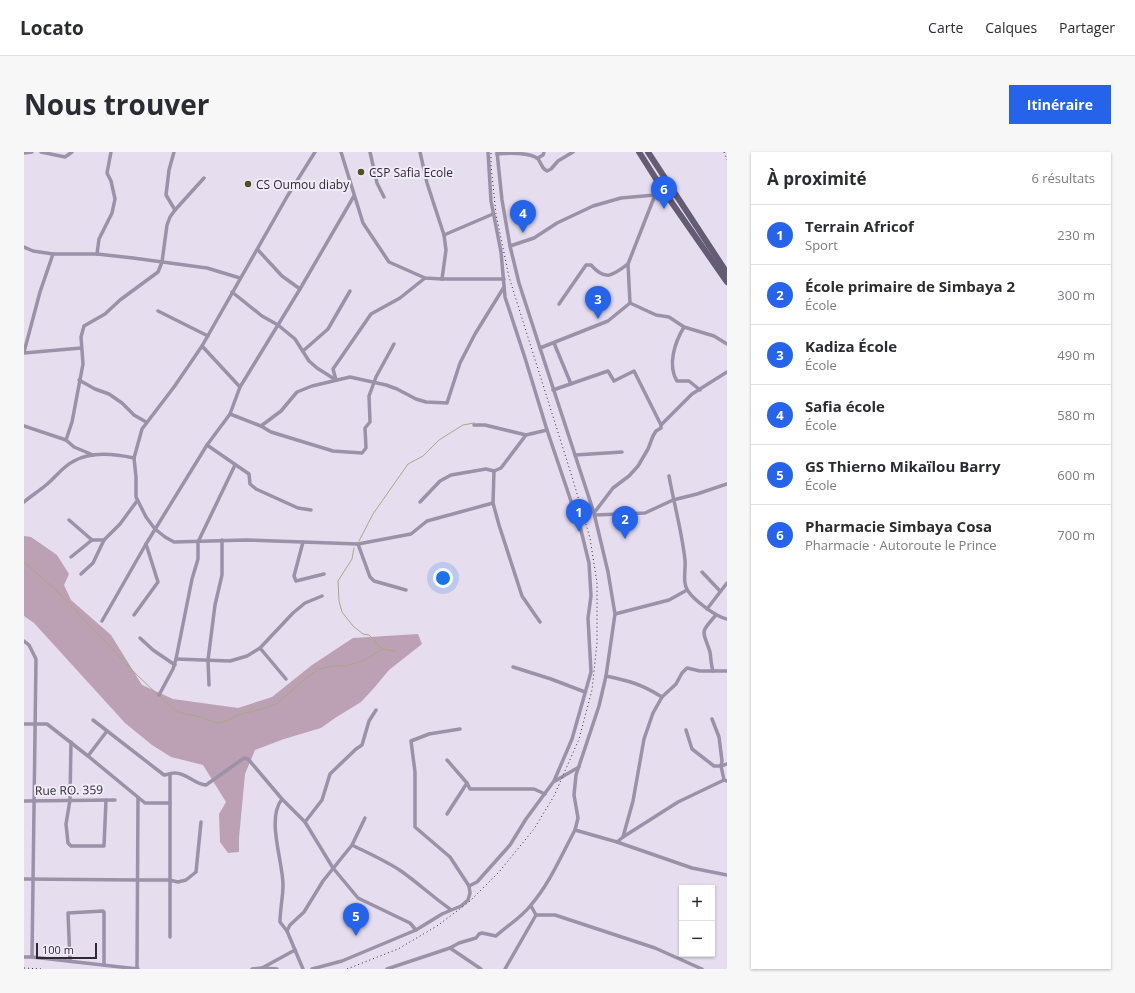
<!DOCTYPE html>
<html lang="fr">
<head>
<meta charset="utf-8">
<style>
  body { margin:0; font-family:"Open Sans",sans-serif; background:#f7f7f7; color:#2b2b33 }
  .controls { position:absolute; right:12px; bottom:12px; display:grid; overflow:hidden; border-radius:0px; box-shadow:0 1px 3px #0004 }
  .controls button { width:36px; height:36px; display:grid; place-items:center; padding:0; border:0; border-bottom:1px solid #e1e1e2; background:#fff; color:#2b2b33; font:20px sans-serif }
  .scale { position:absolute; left:12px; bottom:10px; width:61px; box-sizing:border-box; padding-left:4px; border:2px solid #2d2935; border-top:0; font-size:11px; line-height:14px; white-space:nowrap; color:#2d2935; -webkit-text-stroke:3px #f1eaf7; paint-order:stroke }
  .you { position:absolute; left:419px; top:426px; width:14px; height:14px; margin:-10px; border:3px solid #fff; border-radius:50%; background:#1a73e8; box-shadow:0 0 0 6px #1a73e833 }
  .badge { display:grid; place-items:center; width:26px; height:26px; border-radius:50%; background:#2563eb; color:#fff; font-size:13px; font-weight:700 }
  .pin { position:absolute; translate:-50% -33px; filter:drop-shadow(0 1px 2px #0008) }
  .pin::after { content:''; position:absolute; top:21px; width:14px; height:12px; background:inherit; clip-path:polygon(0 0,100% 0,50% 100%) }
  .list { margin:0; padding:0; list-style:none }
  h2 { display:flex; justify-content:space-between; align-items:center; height:52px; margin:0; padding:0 16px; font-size:17px }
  h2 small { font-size:13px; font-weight:400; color:#7c7c81 }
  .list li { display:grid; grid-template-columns:26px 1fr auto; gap:12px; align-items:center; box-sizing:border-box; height:60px; padding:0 16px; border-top:1px solid #e1e1e2 }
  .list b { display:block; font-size:15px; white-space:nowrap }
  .list p { margin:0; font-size:13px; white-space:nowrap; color:#7c7c81 }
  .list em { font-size:13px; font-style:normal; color:#7c7c81 }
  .map { position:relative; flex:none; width:703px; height:817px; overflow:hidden; border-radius:0px }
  header { display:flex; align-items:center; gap:24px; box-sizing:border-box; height:56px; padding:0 20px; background:#fff; border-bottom:1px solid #e1e1e2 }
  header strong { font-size:19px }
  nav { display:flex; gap:22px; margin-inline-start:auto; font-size:14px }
  .intro { display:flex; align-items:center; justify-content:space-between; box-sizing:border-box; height:96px; padding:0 24px }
  h1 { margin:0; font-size:28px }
  .button { padding:10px 18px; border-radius:0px; background:#2563eb; color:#fff; font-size:14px; font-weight:700 }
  main { display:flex; gap:24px; padding:0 24px }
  aside { flex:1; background:#fff; border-radius:0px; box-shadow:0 1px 3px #0004 }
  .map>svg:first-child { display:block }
  .green { fill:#bca0b3 }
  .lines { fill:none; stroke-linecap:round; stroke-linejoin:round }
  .stream { stroke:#a8a980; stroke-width:1 }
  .street { stroke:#9b91a9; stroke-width:3.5 }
  .primary { stroke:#645c74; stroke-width:6 }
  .rail { stroke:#2d2935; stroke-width:1; stroke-dasharray:1 3; stroke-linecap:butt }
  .poi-dot { fill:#4f5124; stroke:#f1eaf7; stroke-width:1.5 }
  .labels { text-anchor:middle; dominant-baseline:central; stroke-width:4; stroke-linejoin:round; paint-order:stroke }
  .poi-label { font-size:12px; fill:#2d2935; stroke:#f1eaf7; text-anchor:start }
  .street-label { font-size:12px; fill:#2d2935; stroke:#f1eaf7 }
</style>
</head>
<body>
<header>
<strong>Locato</strong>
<nav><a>Carte</a><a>Calques</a><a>Partager</a></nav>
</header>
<div class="intro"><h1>Nous trouver</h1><a class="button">Itinéraire</a></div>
<main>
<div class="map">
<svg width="703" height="817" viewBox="0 0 703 817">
  <rect width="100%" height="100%" fill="#e6deef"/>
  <path class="green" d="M 0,384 L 7,385 L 33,403 L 45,422 L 40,433 L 47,448 L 87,483 L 118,533 L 149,547 L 214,556 L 248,545 L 288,513 L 329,486 L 394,482 L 398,492 L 365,518 L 350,536 L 337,550 L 311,566 L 297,576 L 260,587 L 231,598 L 221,622 L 215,686 L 215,700 L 204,701 L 196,690 L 195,662 L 202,650 L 179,613 L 147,605 L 128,593 L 101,571 L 10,471 L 0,464 Z"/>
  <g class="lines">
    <g class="stream">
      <path d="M 335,389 L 349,362 L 384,312 L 399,304 L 415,288 L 439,273 L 450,271"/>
      <path d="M 330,396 L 328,407 L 314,429 L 315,449 L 318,460 L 329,474 L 339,482 L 345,483 L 358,497"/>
      <path d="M 0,410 L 33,439 L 112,522 L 133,542"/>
      <path d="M 136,544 L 153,560 L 177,565 L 192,571 L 203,569 L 213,563 L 238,557 L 252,552 L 286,523 L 295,517 L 308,514 L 322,514 L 339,509 L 358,497 L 371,499"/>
    </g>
    <g class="street">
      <path d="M 17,0 L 41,5 L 48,0"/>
      <path d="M 150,0 L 145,18 L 142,43 L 151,58"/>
      <path d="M 291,0 L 264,43 L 178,194 L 150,235 L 118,277 L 110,306 L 112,325 L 112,345 L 122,365 L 131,377 L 141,385 L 150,390 L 222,388 L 334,392 L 387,382 L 403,369 L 469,351"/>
      <path d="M 317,0 L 339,71 L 365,110 L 401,126 L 418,127 L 480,127"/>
      <path d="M 346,0 L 353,31 L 360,45"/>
      <path d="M 396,0 L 403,31 L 420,83 L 422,98 L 418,127"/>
      <path d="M 473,0 L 478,48 L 486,94 L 495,131 L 516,196 L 570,361 L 584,420 L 591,462 L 582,524 L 575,554 L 552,623 L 550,643 L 554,666 L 551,678"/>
      <path d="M 0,1 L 8,0"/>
      <path d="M 473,2 C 483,1 507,0 514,7 C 518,12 517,16 523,19 L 527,17 L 534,9 L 549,0"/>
      <path d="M 514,6 L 519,3 L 520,0"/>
      <path d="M 639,38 L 631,43 L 604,112 L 606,151 L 632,163 L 645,165 L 660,175 L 690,184 L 703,192"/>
      <path d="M 420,83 L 469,62"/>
      <path d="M 486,94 L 510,86 L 533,71 L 569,54 L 597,46 L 631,43"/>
      <path d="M 0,95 L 9,99 L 29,102 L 73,102 L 109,106 L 183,116 L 216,126"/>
      <path d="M 234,98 L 258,124 L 276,137"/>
      <path d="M 73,102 L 75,87 L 88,61 L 91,47 L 87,29 L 83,21 L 87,0"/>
      <path d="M 208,140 L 238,164 L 254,173 L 271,187 L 285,209 L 293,216 L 312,228"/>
      <path d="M 535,152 L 562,113 L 567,113 C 582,130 589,123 604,112"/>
      <path d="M 134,159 L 184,184"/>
      <path d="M 660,175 C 651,190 643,213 653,229 L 665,229 L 676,238"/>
      <path d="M 530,191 L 547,232"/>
      <path d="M 178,194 L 216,235"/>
      <path d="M 516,196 L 584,169 L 606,151"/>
      <path d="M 279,199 L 304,177 L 326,139"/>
      <path d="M 0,200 L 16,140 L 29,102"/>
      <path d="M 0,201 L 57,196"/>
      <path d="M 55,228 L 71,237 L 85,242 L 98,251 L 110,263 L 122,270"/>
      <path d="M 312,228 L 309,217 L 347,162 L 376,146 L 401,126"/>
      <path d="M 529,238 L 584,219 L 590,229 L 610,219 L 637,273 L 668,242 L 703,220"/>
      <path d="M 206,262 L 237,274 L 247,280 L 309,299 L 338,301 L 342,296 L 341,276 L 346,270 L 345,244 L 352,225 L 370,192"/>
      <path d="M 450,273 L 461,273 L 502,283 L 523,278"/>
      <path d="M 0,274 L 42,288 L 50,295 L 69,303"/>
      <path d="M 237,274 L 257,259 L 273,240 L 288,234 L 326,225 L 362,233 L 373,237 L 392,247 L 402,250 L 423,251 L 436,211 L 451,182 L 480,135"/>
      <path d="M 502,283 L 477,316 L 470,319 L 469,351 L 475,373 L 498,444 L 516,470"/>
      <path d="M 42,288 L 48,270 L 59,212 L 57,185 L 60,174 L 81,162 L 96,148 L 134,120 L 138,110 L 143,73 L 146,65 L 151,58 L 180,26"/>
      <path d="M 183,293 L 225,322 L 226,332 L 232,337 L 274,356 L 287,358"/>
      <path d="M 551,303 L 598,300"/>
      <path d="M 645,324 C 650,352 658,380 661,408 C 662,418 658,431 664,439 C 670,448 692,465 703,467"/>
      <path d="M 0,350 C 7,344 15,339 22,333 C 32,325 38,315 50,309 C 67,299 92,302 110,306"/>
      <path d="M 396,350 L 416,329 L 427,323 L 462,317 L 470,319"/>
      <path d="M 570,361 L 589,336 L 605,324 L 614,314 L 624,297 L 629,284 L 632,279 L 637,276 L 637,273"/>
      <path d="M 571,363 L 621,361 L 649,348 L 673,342 L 703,332"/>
      <path d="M 45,368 L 68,388"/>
      <path d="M 279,390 L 270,424 L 272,429 L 300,422"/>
      <path d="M 334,392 L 346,425 L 350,429 L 382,438"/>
      <path d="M 47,405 L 68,388 L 80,388 L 96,372 L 113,349"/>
      <path d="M 678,420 L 696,439"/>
      <path d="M 57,422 L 69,411 L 80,388"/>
      <path d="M 683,457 L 703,431"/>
      <path d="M 591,462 L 645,448 L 663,438"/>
      <path d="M 110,463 L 134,430 L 122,392"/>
      <path d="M 78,469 L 122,392 L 183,293 L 206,262 L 216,235 L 276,137 L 330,44"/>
      <path d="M 116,486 L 129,498 L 151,513"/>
      <path d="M 0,489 L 5,493 L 12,507 L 8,805"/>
      <path d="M 236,496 L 262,527"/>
      <path d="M 152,507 L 206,509 L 223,504 L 236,496 L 269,461 L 281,451 L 298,444"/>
      <path d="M 489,515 L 527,527 L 561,540"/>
      <path d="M 689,519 C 687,513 687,506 686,500 C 679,478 675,482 692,463"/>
      <path d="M 582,524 C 606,529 617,532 638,545 L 652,532 L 658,521 L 663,516 L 676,519 L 703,519"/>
      <path d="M 185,533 L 184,508 L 191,453 L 198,423 L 198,388"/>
      <path d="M 135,543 L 149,517 L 152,507 L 168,427 L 174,407 L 174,390 L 211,313"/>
      <path d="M 688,567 L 695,585 L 698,609 L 697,614 L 700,628"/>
      <path d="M 69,568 L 140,623 C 143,623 147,621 150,621 C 162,620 170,632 182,633 L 220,606 L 224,607 L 258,647 L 281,670 L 309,716 L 334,746 L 386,771 L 392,778 L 318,809 L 288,817"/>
      <path d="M 0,572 L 23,572 L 64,604 L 121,651 L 146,651"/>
      <path d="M 436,577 L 405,582 L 387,589 L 391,620 L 391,675 L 426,705 L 445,734"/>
      <path d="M 662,578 L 668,597 L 690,614 L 697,614 L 703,612"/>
      <path d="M 47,590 L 46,648 L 42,672 L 44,691 L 47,694 L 80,694 L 82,648"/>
      <path d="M 64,604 L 83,579"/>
      <path d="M 423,608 L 443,631 L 446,637 L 510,637 L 521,642"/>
      <path d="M 531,629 L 555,615"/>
      <path d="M 258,647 C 242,667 259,709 259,733 C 259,745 256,758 256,770 L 263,779"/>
      <path d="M 0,649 L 91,648"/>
      <path d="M 423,662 L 443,631"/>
      <path d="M 341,666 L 328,693 C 344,701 362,709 377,719 C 394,731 409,745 426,757"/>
      <path d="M 281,670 L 298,648 L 306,622 L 332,597 L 338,593 L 345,569 L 352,558"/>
      <path d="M 599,685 L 609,649 L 620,587 L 629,561 L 638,545"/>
      <path d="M 593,690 L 599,685 L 654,650 L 700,628 L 703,629"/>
      <path d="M 0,727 L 114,728 L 145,728 L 154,730 L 162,728 L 172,720 L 177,670"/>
      <path d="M 507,754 L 512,763"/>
      <path d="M 392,778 L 418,762 L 437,754 L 444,748 L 446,741 L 445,734 L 453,730 L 486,693 L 502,667 L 530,629 L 548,587 L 567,520 L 564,466 L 567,444 L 565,411 L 553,362 L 548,352 L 523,278 L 501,206 L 481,145 L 477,100 L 467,49 L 464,0"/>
      <path d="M 146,785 L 146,622"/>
      <path d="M 426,796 L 457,817"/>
      <path d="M 0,805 L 8,805 L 114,817"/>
      <path d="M 46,809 L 44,761 L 79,759 L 80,760 L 80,813"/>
      <path d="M 238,816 L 271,798"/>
      <path d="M 113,817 L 114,646"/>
      <path d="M 228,817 L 238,816 L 253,817"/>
      <path d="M 279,817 L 263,779 L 266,773 L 280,760 L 299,729 L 328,693"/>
      <path d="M 363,817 L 426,796 L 435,791 L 452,786 L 455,782 L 458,781 L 472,784 C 483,774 498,765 507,753 C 526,731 537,704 551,678 L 593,690 L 668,716 L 703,723"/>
      <path d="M 481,817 L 512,763 L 531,763 L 631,796 L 678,817"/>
    </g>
    <g class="primary">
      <path d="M 615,0 L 639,38 L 703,130"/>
      <path d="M 624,0 L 703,121"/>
    </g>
    <g class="rail">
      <path d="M 700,0 L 703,8"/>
      <path d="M 0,816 L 18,817"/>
      <path d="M 323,817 L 374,797 L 413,774 L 445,750 L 475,720 L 510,677 L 530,644 L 555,587 L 568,538 L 573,491 L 573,431 L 566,386 L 549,328 L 485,125 L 472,62 L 467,13 L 467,0"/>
    </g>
  </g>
  <g class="poi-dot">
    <circle cx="337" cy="20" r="4"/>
    <circle cx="224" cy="32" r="4"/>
  </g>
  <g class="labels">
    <g class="poi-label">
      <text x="345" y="20">CSP Safia Ecole</text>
      <text x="232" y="32">CS Oumou diaby</text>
    </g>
    <g class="street-label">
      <text transform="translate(45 638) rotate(-1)">Rue RO. 359</text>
    </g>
  </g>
</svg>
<div class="controls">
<button>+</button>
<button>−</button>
</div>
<div class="scale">100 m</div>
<div class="you"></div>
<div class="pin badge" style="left:555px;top:380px">1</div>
<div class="pin badge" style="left:601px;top:387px">2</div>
<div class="pin badge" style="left:574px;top:167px">3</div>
<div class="pin badge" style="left:499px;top:81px">4</div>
<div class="pin badge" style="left:332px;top:784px">5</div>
<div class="pin badge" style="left:640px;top:57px">6</div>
</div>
<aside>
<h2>À proximité<small>6 résultats</small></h2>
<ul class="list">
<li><span class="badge">1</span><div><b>Terrain Africof</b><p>Sport</p></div><em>230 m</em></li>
<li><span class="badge">2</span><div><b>École primaire de Simbaya 2</b><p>École</p></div><em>300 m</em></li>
<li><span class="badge">3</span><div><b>Kadiza École</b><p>École</p></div><em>490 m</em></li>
<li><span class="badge">4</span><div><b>Safia école</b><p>École</p></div><em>580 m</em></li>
<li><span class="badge">5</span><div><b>GS Thierno Mikaïlou Barry</b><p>École</p></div><em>600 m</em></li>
<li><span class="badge">6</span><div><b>Pharmacie Simbaya Cosa</b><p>Pharmacie · Autoroute le Prince</p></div><em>700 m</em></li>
</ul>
</aside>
</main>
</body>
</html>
